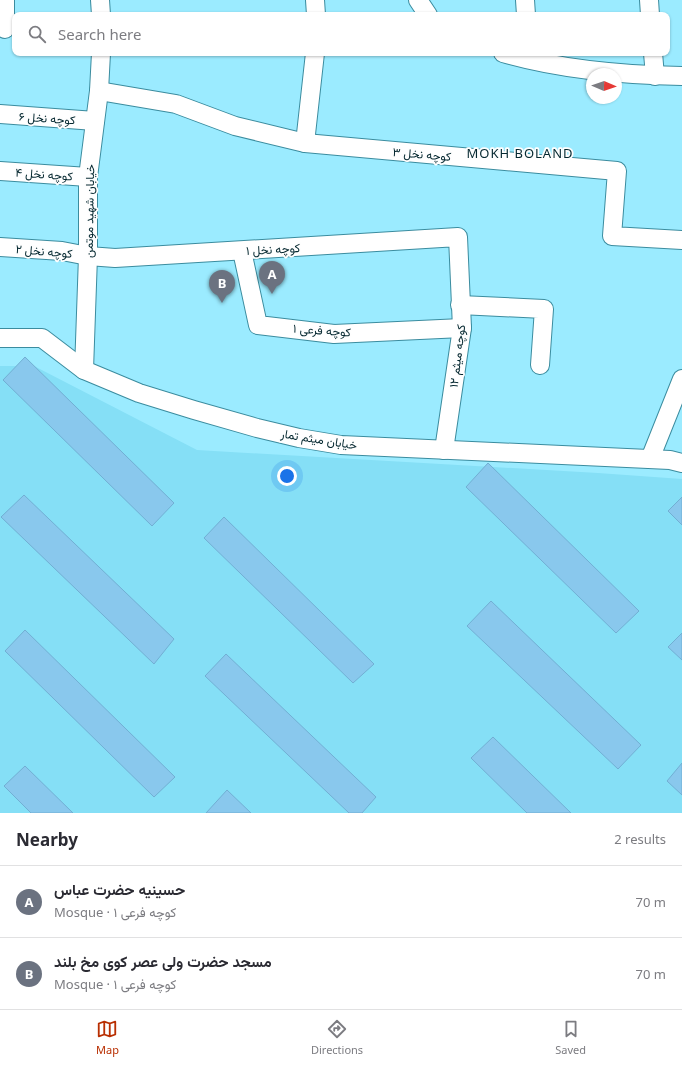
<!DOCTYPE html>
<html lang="en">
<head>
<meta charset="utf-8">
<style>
  body { margin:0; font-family:"Noto Sans",Vazirmatn,sans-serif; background:#f2f2f3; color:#2b2b33 }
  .compass { position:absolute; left:586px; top:68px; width:36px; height:36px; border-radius:50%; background:#fff; box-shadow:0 1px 3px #0004; rotate:92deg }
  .you { position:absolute; left:287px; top:476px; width:14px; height:14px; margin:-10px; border:3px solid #fff; border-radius:50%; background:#1a73e8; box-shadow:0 0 0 6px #1a73e833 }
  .badge { display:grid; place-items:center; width:26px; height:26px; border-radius:50%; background:#b92f02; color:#fff; font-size:13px; font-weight:700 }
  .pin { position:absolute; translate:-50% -33px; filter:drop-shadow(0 1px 2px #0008) }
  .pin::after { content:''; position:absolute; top:21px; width:14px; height:12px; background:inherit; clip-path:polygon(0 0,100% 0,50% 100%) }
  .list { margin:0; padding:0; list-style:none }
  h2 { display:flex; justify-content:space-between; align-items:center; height:52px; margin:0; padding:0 16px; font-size:17px }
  h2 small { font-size:13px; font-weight:400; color:#7c7c81 }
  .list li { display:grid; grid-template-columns:26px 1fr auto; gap:12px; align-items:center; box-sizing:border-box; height:72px; padding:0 16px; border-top:1px solid #e1e1e2 }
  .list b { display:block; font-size:15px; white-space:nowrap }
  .list p { margin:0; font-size:13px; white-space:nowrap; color:#7c7c81 }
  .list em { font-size:13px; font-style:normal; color:#7c7c81 }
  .icon { flex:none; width:22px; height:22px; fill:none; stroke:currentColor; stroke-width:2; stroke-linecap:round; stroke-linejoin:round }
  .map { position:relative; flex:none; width:682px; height:813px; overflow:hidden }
  .search { position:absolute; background:#fff; box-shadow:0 1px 3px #0004; left:12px; right:12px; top:12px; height:44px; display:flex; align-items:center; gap:10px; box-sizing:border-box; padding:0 14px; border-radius:8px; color:#7c7c81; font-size:15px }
  .sheet { height:196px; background:#fff }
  nav { display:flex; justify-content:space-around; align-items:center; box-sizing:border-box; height:56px; border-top:1px solid #e1e1e2; background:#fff; font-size:11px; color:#7c7c81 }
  nav a { display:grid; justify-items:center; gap:2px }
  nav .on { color:#b92f02 }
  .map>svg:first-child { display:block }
  .built { fill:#85dff6 }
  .building { fill:#89c8ed; stroke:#71afd3 }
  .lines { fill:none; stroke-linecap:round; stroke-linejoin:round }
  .minor-casing { stroke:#3b8c9f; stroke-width:20 }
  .minor { stroke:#fff; stroke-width:18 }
  .labels { text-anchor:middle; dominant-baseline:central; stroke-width:3.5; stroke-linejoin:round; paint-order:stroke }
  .street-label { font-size:12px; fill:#052830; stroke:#fefefe }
  .neighbourhood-label { font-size:13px; letter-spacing:1px; fill:#052830; stroke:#fefefe }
</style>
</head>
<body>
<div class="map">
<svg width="682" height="813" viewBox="0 0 682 813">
  <rect width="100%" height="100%" fill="#9bebff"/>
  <path class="built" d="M 0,366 L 34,366 L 197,450 L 598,473 L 682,479 L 682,813 L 0,813 Z"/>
  <g class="building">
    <path d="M 25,357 L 174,503 L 152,526 L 3,380 Z"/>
    <path d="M 488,463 L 639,611 L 616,633 L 466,487 Z"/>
    <path d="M 24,495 L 174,639 L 154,664 L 1,517 Z"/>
    <path d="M 682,497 L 682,525 L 668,511 Z"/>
    <path d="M 224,517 L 374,664 L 353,683 L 204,538 Z"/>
    <path d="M 491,601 L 641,745 L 618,769 L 467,626 Z"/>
    <path d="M 25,630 L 175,777 L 154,797 L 5,651 Z"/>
    <path d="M 682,633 L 682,660 L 668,647 Z"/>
    <path d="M 226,654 L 376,797 L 362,813 L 349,813 L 205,676 Z"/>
    <path d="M 493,737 L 571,813 L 527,813 L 471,758 Z"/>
    <path d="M 682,763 L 682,795 L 667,781 Z"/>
    <path d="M 25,766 L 73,813 L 31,813 L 4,786 Z"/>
    <path d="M 227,790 L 251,813 L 206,813 Z"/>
  </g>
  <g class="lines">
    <defs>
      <g id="minor">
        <path d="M 100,0 L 101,15"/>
        <path d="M 315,0 L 316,15"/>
        <path d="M 418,0 L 428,15"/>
        <path d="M 525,0 L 526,15"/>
        <path d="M 649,0 L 650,15"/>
        <path d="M 5,29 L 5,0"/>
        <path d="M 503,53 C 561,70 622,75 682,76"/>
        <path d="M 653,53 L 655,76"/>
        <path d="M 99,91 L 176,104 L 235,126 L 305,143 L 617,171 L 612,236 L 682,240"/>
        <path d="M 0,114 L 95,121"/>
        <path d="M 305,143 L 315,53"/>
        <path d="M 0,171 L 88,177"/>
        <path d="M 0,247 L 62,251 L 88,256 L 115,258 L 458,237 L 462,328 L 444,450"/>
        <path d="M 242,251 L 258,325 L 334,334 L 462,328"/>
        <path d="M 460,305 L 544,309 L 540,365"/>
        <path d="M 0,338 L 42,338 L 84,370 L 139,393 L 194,410 L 257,428 L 299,438 L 341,445 L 670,460 L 682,463"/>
        <path d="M 84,370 L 88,256 L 88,177 L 99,91 L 101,53"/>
        <path d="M 650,459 L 682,379"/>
      </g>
    </defs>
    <use href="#minor" class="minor-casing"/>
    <use href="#minor" class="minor"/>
  </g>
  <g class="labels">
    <g class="street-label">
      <text transform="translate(47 118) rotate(4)">کوچه نخل ۶</text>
      <text transform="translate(422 154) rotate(5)">کوچه نخل ۳</text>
      <text transform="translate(44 174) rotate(4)">کوچه نخل ۴</text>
      <text transform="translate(89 211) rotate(-89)">خیابان شهید موتمن</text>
      <text transform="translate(273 249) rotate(-3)">کوچه نخل ۱</text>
      <text transform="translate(44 251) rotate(5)">کوچه نخل ۲</text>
      <text transform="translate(322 330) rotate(4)">کوچه فرعی ۱</text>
      <text transform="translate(457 356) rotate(-83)">کوچه میثم ۱۲</text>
      <text transform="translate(319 439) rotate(9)">خیابان میثم تمار</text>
    </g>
    <g class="neighbourhood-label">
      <text x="520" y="153">MOKH BOLAND</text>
    </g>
  </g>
</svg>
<svg class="compass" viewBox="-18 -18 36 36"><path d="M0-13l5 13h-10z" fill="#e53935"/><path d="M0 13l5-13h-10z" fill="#7c7c81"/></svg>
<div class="you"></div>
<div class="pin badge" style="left:272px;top:294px;background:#6b7280">A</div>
<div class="pin badge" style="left:222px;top:303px;background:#6b7280">B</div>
<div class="search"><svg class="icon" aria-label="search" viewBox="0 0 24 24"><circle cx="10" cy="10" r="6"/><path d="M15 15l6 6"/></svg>Search here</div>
</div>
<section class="sheet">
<h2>Nearby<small>2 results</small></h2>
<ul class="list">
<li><span class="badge" style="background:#6b7280">A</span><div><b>حسینیه حضرت عباس</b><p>Mosque · کوچه فرعی ۱</p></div><em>70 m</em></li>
<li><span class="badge" style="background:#6b7280">B</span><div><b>مسجد حضرت ولی عصر کوی مخ بلند</b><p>Mosque · کوچه فرعی ۱</p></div><em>70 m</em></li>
</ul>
</section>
<nav>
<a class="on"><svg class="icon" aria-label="map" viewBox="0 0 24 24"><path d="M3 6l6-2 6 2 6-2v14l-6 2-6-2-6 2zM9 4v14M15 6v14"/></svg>Map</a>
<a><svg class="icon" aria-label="directions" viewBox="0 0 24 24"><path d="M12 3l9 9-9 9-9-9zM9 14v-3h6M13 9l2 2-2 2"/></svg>Directions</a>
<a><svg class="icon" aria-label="saved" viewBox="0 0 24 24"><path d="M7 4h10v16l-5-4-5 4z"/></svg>Saved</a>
</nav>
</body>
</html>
